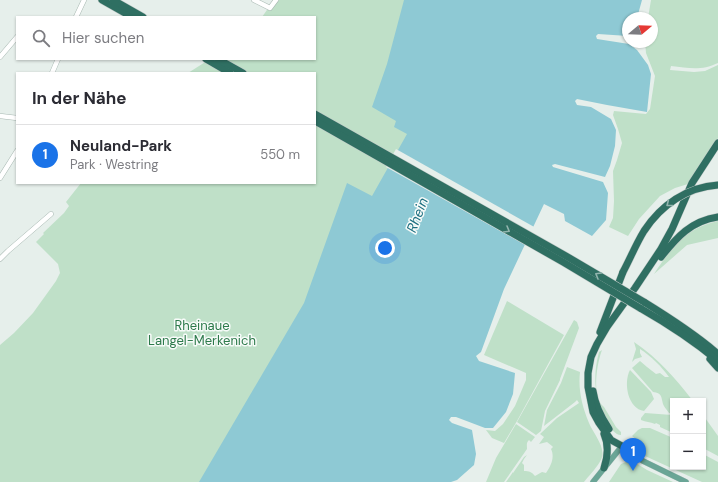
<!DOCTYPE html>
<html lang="de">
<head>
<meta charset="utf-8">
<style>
  body { margin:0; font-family:"DM Sans",sans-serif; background:#f7f7f7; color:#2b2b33 }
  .controls { position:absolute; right:12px; bottom:12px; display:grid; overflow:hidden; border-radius:0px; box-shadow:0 1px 3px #0004 }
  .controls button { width:36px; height:36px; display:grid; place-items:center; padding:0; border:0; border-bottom:1px solid #e1e1e2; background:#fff; color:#2b2b33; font:20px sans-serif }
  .compass { position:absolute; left:622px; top:12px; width:36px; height:36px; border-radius:50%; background:#fff; box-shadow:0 1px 3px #0004; rotate:71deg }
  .you { position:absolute; left:385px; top:248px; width:14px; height:14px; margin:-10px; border:3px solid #fff; border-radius:50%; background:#1a73e8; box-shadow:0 0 0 6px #1a73e833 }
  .badge { display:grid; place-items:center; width:26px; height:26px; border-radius:50%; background:#1a73e8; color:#fff; font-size:13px; font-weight:700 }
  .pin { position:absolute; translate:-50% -33px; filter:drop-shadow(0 1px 2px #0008) }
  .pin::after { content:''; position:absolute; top:21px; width:14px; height:12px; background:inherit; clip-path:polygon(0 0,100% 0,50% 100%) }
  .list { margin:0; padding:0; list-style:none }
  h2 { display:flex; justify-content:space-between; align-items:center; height:52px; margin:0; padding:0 16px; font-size:17px }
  h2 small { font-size:13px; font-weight:400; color:#7c7c81 }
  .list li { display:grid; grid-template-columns:26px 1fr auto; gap:12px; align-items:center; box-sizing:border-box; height:60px; padding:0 16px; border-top:1px solid #e1e1e2 }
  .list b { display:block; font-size:15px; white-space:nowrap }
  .list p { margin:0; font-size:13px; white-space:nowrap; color:#7c7c81 }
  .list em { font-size:13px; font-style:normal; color:#7c7c81 }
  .icon { flex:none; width:22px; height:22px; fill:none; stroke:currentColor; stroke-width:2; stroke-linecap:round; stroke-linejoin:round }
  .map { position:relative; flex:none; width:718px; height:482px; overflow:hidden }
  .search { position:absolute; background:#fff; box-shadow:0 1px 3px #0004; left:16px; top:16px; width:300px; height:44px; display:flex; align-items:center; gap:10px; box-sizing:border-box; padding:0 14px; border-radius:0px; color:#7c7c81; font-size:15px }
  .panel { position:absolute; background:#fff; box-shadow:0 1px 3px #0004; left:16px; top:72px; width:300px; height:112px; border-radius:0px }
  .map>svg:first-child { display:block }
  .green { fill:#bfe0c8 }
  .water { fill:#8ec9d4 }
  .pier { fill:#e6efeb }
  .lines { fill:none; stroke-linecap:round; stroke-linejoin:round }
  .minor-casing { stroke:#a8b8b2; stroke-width:5.5 }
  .major-casing { stroke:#c2cac8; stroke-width:6 }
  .highway-casing { stroke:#c2cac8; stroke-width:8 }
  .minor { stroke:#fff; stroke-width:4.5 }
  .major { stroke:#6aa596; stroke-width:5.5 }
  .highway { stroke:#2f6f62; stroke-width:7 }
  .highway-bridge-casing { stroke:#c2cac8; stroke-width:8; stroke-linecap:butt }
  .highway-bridge { stroke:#2f6f62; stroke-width:7 }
  .oneway { stroke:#93b5ae }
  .labels { text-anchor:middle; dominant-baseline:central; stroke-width:3; stroke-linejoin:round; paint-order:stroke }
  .park-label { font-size:13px; fill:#2d7a4b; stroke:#f7fbf9 }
  .water-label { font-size:14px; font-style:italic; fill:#1c6f80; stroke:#f7fbf9 }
</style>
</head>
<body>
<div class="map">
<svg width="718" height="482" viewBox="0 0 718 482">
  <rect width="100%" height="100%" fill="#e6efeb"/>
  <g class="green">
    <path d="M 274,0 L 513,0 L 312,482 L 0,482 L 0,345 L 14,333 L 33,313 L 56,281 L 60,273 L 58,264 L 36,242 L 44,234 L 43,233 L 64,213 L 69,206 L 66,202 L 81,183 L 315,183 L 315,73 L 188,73 L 210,59 L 315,59 L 315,17 L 262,17 Z"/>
    <path d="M 651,0 L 718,0 L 718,63 C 701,71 689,68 671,66 L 670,70 L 694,72 L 705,71 L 718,65 L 718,138 L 688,184 L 675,188 L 660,196 L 639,219 L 628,236 L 609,227 L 613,218 L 614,201 L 613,171 L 617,160 L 622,143 L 618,129 L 613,115 L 614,111 L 646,114 L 650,109 L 655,76 L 646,53 L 645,42 L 652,42 L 652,18 L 648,18 Z"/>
    <path d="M 718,221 L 718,238 L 687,245 L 654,274 C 672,247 684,229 718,221 Z"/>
    <path d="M 507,301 L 564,335 L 517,421 L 504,443 L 492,438 L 486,430 L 495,431 L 503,424 L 515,406 L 526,380 L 526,373 L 484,355 Z"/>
    <path d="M 574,320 L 577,322 L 579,328 L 560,379 L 560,380 L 545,411 L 541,431 L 536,435 L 517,422 Z"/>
    <path d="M 634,342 C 658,358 675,378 693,401 L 673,401 L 673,433 L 660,427 L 660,425 L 656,423 L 655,424 C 650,422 646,422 641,420 L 641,418 L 645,413 L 672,415 L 671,413 L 669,413 C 667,410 664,407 663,404 C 661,396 662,393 653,392 L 632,368 L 640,361 L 647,367 L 656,374 L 660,373 L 665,377 L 669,377 C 662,367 651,356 640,349 L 640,353 L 642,357 L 635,359 L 632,362 L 636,349 Z"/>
    <path d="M 602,350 C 597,363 591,397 604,407 L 616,427 L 621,432 L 621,435 C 615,435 612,429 608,424 C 595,400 592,379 599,352 Z"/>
    <path d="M 567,367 L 580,372 C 578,390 582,406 589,423 C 593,433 605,446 602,457 C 601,463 588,477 584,482 L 506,482 L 513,472 L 513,473 L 524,457 L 527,455 L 524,459 L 522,463 L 524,465 L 524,471 C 529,471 532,472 535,476 L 542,472 L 546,473 C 551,466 555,457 551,449 L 553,447 L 552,446 L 547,442 L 539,444 L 544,437 L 540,434 L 557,418 L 579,403 L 577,400 L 575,402 L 544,426 L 547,410 L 561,383 Z"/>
    <path d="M 630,370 L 651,392 L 654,399 L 644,411 C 628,409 623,383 630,370 Z"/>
    <path d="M 703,415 L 718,436 L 718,456 L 703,448 Z"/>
    <path d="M 516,424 L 535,437 L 531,442 L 529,440 C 526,443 527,445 527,449 L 504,482 L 486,482 L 496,458 Z"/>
    <path d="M 642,428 L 650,428 L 673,438 L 673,467 L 703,467 L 703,454 L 718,462 L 718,482 L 702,482 L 645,456 L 638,449 L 637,449 C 636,444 637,439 632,436 L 638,430 Z"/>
    <path d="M 631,460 L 647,470 L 673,482 L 609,482 L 621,464 Z"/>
  </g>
  <path class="water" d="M 404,0 L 642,0 L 637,18 L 628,18 L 628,36 L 598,34 L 596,36 L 597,39 L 629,44 L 637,50 L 648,65 L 651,74 L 647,112 L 607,105 L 577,99 L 575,101 L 577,105 L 591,107 L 611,119 L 616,130 L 615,146 L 610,166 L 605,177 L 555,164 L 552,165 L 553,167 L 603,182 L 608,193 L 606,220 L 592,236 L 565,221 L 564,214 L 544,204 L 504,289 L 481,352 L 476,356 L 479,361 L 515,373 L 513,394 L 506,412 L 493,428 L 485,428 L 456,417 L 451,417 L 449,420 L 452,423 L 472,430 L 476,454 L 474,465 L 457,480 L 451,482 L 199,482 L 304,303 L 347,183 L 372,196 L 407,134 L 394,127 L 396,121 L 372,107 L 387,64 Z"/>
  <path class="pier" d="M 396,149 L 536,228 L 527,246 L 386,167 Z"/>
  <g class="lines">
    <defs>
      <g id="minor">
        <path d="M 254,0 L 270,8 L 276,0"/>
        <path d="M 76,17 L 84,0"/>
        <path d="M 0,57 L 17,37"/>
        <path d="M 52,73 L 58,59"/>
        <path d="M 0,116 L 17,118"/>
        <path d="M 0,178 L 17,151"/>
        <path d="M 0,259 L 8,251 L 51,214"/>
      </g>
      <path id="major" d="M 593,482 L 622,446 L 643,461 L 686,482"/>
      <g id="highway">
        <path d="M 102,0 L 132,17"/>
        <path d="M 113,0 L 143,17"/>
        <path d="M 206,59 L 230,73"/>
        <path d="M 218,59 L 243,73"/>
        <path d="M 661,257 C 677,237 691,221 718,217"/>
        <path d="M 644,302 C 670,318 695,334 718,354"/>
        <path d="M 640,308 C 668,324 694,341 718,361"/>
        <path d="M 600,332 L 623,272"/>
        <path d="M 710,359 L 718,368"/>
        <path d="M 593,391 C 595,405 601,417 609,429"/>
        <path d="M 622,446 L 611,440 L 599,423 L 593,412 L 588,387 L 588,373 L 591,357 L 597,344 L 607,327 L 635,288 L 661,249 L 672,229 L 692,183 L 718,143"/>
        <path d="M 604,468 C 608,456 609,445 604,434"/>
      </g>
    </defs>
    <use href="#minor" class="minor-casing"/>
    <use href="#major" class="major-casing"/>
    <use href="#highway" class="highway-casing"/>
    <use href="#minor" class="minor"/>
    <use href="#major" class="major"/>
    <use href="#highway" class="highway"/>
    <defs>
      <g id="highway-bridge">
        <path d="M 315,114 L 566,256 L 644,302"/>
        <path d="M 315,121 L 563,262 L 640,308"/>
        <path d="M 623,272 C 630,259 636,244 644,231 C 661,205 687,187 718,185"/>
      </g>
    </defs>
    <use href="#highway-bridge" class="highway-bridge-casing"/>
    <use href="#highway-bridge" class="highway-bridge"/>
  </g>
  <defs><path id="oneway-chevron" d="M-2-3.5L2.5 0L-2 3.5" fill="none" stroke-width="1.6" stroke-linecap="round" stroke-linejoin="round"/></defs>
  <g class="oneway">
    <use href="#oneway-chevron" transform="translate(669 204) rotate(142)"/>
    <use href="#oneway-chevron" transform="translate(507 230) rotate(30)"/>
    <use href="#oneway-chevron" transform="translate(598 275) rotate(-150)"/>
  </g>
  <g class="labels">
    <g class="park-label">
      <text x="202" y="325">Rheinaue<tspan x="202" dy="15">Langel-Merkenich</tspan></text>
    </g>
    <g class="water-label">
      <text transform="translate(417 215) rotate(-69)">Rhein</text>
    </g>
  </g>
</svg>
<div class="controls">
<button>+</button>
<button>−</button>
</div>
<svg class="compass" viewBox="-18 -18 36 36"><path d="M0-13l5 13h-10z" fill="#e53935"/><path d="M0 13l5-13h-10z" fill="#7c7c81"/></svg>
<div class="you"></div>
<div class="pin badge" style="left:633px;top:471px">1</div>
<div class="search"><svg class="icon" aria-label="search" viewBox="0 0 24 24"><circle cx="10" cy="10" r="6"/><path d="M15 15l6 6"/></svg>Hier suchen</div>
<section class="panel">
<h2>In der Nähe<small></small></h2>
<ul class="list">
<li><span class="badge">1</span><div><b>Neuland-Park</b><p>Park · Westring</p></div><em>550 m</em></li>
</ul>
</section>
</div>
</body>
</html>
